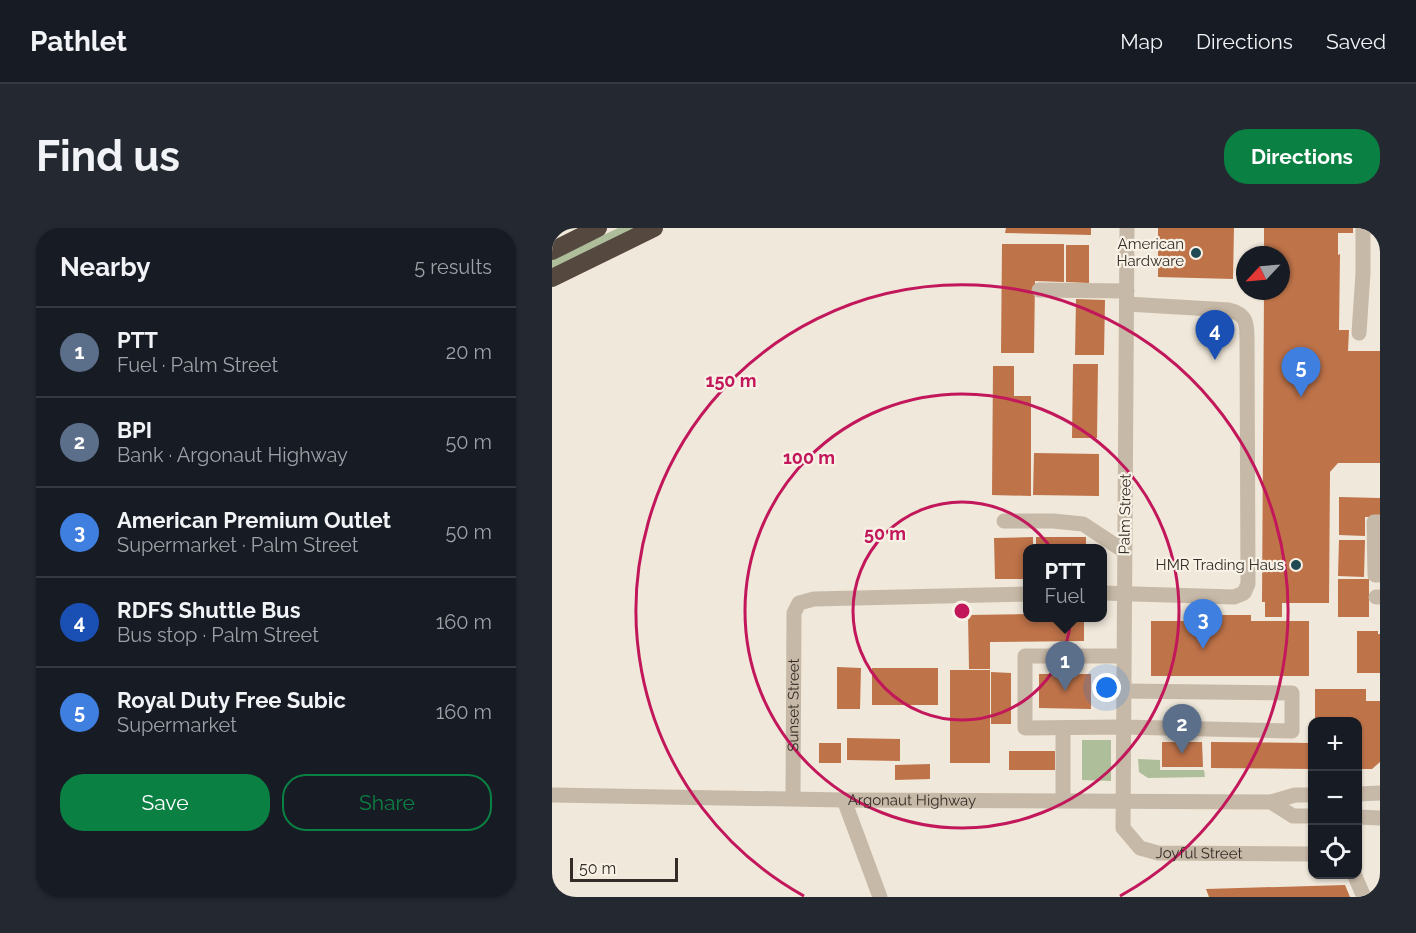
<!DOCTYPE html>
<html lang="en">
<head>
<meta charset="utf-8">
<style>
  body { margin:0; font-family:Raleway,sans-serif; background:#242831; color:#f1f3f6 }
  .controls { position:absolute; right:18px; bottom:18px; display:grid; overflow:hidden; border-radius:12px; box-shadow:0 2px 4px #0004 }
  .controls button { width:54px; height:54px; display:grid; place-items:center; padding:0; border:0; border-bottom:2px solid #363941; background:#171b24; color:#f1f3f6; font:30px sans-serif }
  .compass { position:absolute; left:684px; top:18px; width:54px; height:54px; border-radius:50%; background:#171b24; box-shadow:0 2px 4px #0004; rotate:244deg }
  .scale { position:absolute; left:18px; bottom:15px; width:108px; box-sizing:border-box; padding-left:6px; border:3px solid #342c27; border-top:0; font-size:16px; line-height:21px; white-space:nowrap; color:#342c27; -webkit-text-stroke:4px #f8f2e6; paint-order:stroke }
  .you { position:absolute; left:555px; top:460px; width:21px; height:21px; margin:-15px; border:4px solid #fff; border-radius:50%; background:#1a73e8; box-shadow:0 0 0 9px #1a73e833 }
  .badge { display:grid; place-items:center; width:39px; height:39px; border-radius:50%; background:#0b8043; color:#fff; font-size:20px; font-weight:700 }
  .pin { position:absolute; translate:-50% -50px; filter:drop-shadow(0 2px 3px #0008) }
  .pin::after { content:''; position:absolute; top:32px; width:21px; height:18px; background:inherit; clip-path:polygon(0 0,100% 0,50% 100%) }
  .popup { position:absolute; left:471px; top:316px; width:84px; height:78px; box-sizing:border-box; display:grid; place-content:center; border-radius:12px; background:#171b24; filter:drop-shadow(0 2px 4px #0005); font-size:20px; white-space:nowrap; color:#9ea1a6 }
  .popup b { font-size:22px; color:#f1f3f6 }
  .popup::after { content:''; position:absolute; left:50%; top:100%; margin-left:-12px; border:12px solid transparent; border-top-color:#171b24 }
  .list { margin:0; padding:0; list-style:none }
  h2 { display:flex; justify-content:space-between; align-items:center; height:78px; margin:0; padding:0 24px; font-size:26px }
  h2 small { font-size:20px; font-weight:400; color:#9ea1a6 }
  .list li { display:grid; grid-template-columns:39px 1fr auto; gap:18px; align-items:center; box-sizing:border-box; height:90px; padding:0 24px; border-top:2px solid #363941 }
  .list b { display:block; font-size:22px; white-space:nowrap }
  .list p { margin:0; font-size:20px; white-space:nowrap; color:#9ea1a6 }
  .list em { font-size:20px; font-style:normal; color:#9ea1a6 }
  .actions { display:flex; gap:12px; padding:18px 24px }
  .actions a { flex:1; padding:14px 0; border:2px solid #0b8043; border-radius:24px; text-align:center; font-size:21px; color:#0b8043 }
  .actions .main { background:#0b8043; color:#fff }
  .icon { flex:none; width:33px; height:33px; fill:none; stroke:currentColor; stroke-width:2; stroke-linecap:round; stroke-linejoin:round }
  .map { position:relative; flex:none; width:828px; height:669px; overflow:hidden; border-radius:24px }
  header { display:flex; align-items:center; gap:36px; box-sizing:border-box; height:84px; padding:0 30px; background:#171b24; border-bottom:2px solid #363941 }
  header strong { font-size:28px }
  nav { display:flex; gap:33px; margin-inline-start:auto; font-size:21px }
  .intro { display:flex; align-items:center; justify-content:space-between; box-sizing:border-box; height:144px; padding:0 36px }
  h1 { margin:0; font-size:42px }
  .button { padding:15px 27px; border-radius:24px; background:#0b8043; color:#fff; font-size:21px; font-weight:700 }
  main { display:flex; gap:36px; padding:0 36px }
  aside { flex:1; background:#171b24; border-radius:24px; box-shadow:0 2px 4px #0004 }
  .map>svg:first-child { display:block }
  .green { fill:#aebe9b }
  .building { fill:#bf7349 }
  .lines { fill:none; stroke-linecap:round; stroke-linejoin:round }
  .minor { stroke:#c7b9a7; stroke-width:15 }
  .highway { stroke:#54483f; stroke-width:18 }
  .ring { fill:none; stroke:#c2185b; stroke-width:3 }
  .poi-dot { fill:#1f4953; stroke:#f8f2e6; stroke-width:2 }
  .labels { text-anchor:middle; dominant-baseline:central; stroke-width:4.5; stroke-linejoin:round; paint-order:stroke }
  .poi-label { font-size:15px; fill:#342c27; stroke:#f8f2e6; text-anchor:end }
  .street-label { font-size:15px; fill:#342c27; stroke:#f8f2e6 }
  .centre { fill:#c2185b; stroke:#f8f2e6; stroke-width:3 }
  .ring-label { font-size:18px; text-anchor:middle; font-weight:bold; fill:#c2185b; stroke:#f8f2e6; stroke-width:4.5; stroke-linejoin:round; paint-order:stroke }
</style>
</head>
<body>
<header>
<strong>Pathlet</strong>
<nav><a>Map</a><a>Directions</a><a>Saved</a></nav>
</header>
<div class="intro"><h1>Find us</h1><a class="button">Directions</a></div>
<main>
<aside>
<h2>Nearby<small>5 results</small></h2>
<ul class="list">
<li><span class="badge" style="background:#5c6f8a">1</span><div><b>PTT</b><p>Fuel · Palm Street</p></div><em>20 m</em></li>
<li><span class="badge" style="background:#5c6f8a">2</span><div><b>BPI</b><p>Bank · Argonaut Highway</p></div><em>50 m</em></li>
<li><span class="badge" style="background:#3f7fe0">3</span><div><b>American Premium Outlet</b><p>Supermarket · Palm Street</p></div><em>50 m</em></li>
<li><span class="badge" style="background:#1a4fb4">4</span><div><b>RDFS Shuttle Bus</b><p>Bus stop · Palm Street</p></div><em>160 m</em></li>
<li><span class="badge" style="background:#3f7fe0">5</span><div><b>Royal Duty Free Subic</b><p>Supermarket</p></div><em>160 m</em></li>
</ul>
<div class="actions"><a class="main">Save</a><a>Share</a></div>
</aside>
<div class="map">
<svg width="828" height="669" viewBox="0 0 828 669">
  <rect width="100%" height="100%" fill="#f0e8da"/>
  <g class="green">
    <path d="M 66,0 L 86,0 L 0,42 L 0,32 Z"/>
    <path d="M 530,512 L 559,512 L 559,553 L 530,552 Z"/>
    <path d="M 586,531 L 608,532 L 608,542 L 652,542 L 653,549 L 596,550 L 587,544 Z"/>
  </g>
  <g class="building">
    <path d="M 454,0 L 539,0 L 539,7 L 453,5 Z"/>
    <path d="M 606,0 L 682,0 L 681,51 L 606,49 Z"/>
    <path d="M 712,0 L 801,0 L 801,5 L 786,5 L 786,27 L 788,26 L 787,102 L 797,102 L 796,123 L 828,123 L 828,235 L 786,235 L 778,244 L 777,375 L 730,375 L 730,389 L 713,389 L 713,374 L 710,374 L 712,63 L 729,63 L 729,27 L 712,27 Z"/>
    <path d="M 450,16 L 512,16 L 512,54 L 483,53 L 482,125 L 449,125 Z"/>
    <path d="M 514,17 L 537,17 L 537,55 L 514,54 Z"/>
    <path d="M 524,71 L 553,72 L 552,127 L 523,127 Z"/>
    <path d="M 521,136 L 546,136 L 545,210 L 520,210 Z"/>
    <path d="M 441,138 L 462,138 L 462,168 L 479,168 L 479,268 L 440,267 Z"/>
    <path d="M 482,225 L 547,226 L 547,268 L 481,267 Z"/>
    <path d="M 787,269 L 828,270 L 828,289 L 813,289 L 813,308 L 787,307 Z"/>
    <path d="M 481,309 L 481,320 L 476,320 L 476,351 L 443,351 L 442,310 Z"/>
    <rect x="484" y="309" width="50" height="11"/>
    <path d="M 787,312 L 813,312 L 812,349 L 786,348 Z"/>
    <rect x="786" y="351" width="31" height="38"/>
    <path d="M 476,386 L 476,390 L 532,390 L 532,413 L 438,414 L 438,441 L 417,441 L 416,387 Z"/>
    <path d="M 656,387 L 699,387 L 699,393 L 757,393 L 757,448 L 599,448 L 599,393 L 656,393 Z"/>
    <path d="M 805,403 L 826,403 L 826,406 L 828,406 L 828,445 L 805,445 Z"/>
    <path d="M 285,439 L 309,440 L 308,481 L 285,481 Z"/>
    <rect x="320" y="440" width="66" height="37"/>
    <rect x="398" y="442" width="40" height="93"/>
    <path d="M 439,444 L 459,445 L 459,496 L 439,496 Z"/>
    <path d="M 487,446 L 539,446 L 539,481 L 487,480 Z"/>
    <path d="M 763,461 L 814,461 L 814,473 L 828,473 L 828,534 L 820,541 L 806,541 L 806,494 L 763,494 Z"/>
    <path d="M 295,510 L 348,511 L 348,533 L 295,532 Z"/>
    <path d="M 610,514 L 650,514 L 651,539 L 610,539 Z"/>
    <path d="M 659,514 L 760,515 L 760,541 L 659,540 Z"/>
    <rect x="267" y="515" width="22" height="20"/>
    <rect x="457" y="523" width="46" height="19"/>
    <path d="M 378,536 L 378,551 L 343,552 L 343,537 Z"/>
    <path d="M 793,657 L 798,669 L 657,669 L 654,661 Z"/>
  </g>
  <g class="lines">
    <g class="minor">
      <path id="s1" d="M 575,0 L 571,600 L 588,620 L 606,625 L 760,626"/>
      <path d="M 487,62 L 575,63"/>
      <path d="M 807,105 L 811,45 L 811,0"/>
      <path d="M 452,293 L 501,293 L 531,296 L 572,323"/>
      <path d="M 828,294 L 822,294 L 823,347 L 828,347"/>
      <path d="M 550,365 L 682,369 L 692,365 L 696,356 L 695,109 C 695,93 693,86 677,82 L 575,76"/>
      <path d="M 824,369 L 828,369"/>
      <path d="M 571,463 L 740,465 L 740,503 L 570,499 L 473,500 L 473,428 L 571,428"/>
      <path d="M 806,566 L 828,565"/>
      <path id="s2" d="M 0,567 L 292,572 L 719,574 L 743,567 L 760,567"/>
      <path id="s3" d="M 241,570 L 242,385 L 247,375 L 262,371 L 476,366"/>
      <path d="M 292,572 L 328,669"/>
      <path d="M 511,572 L 511,500"/>
      <path d="M 719,574 L 741,588 L 760,588"/>
      <path d="M 806,589 L 828,590"/>
      <path d="M 802,646 L 812,669"/>
    </g>
    <g class="highway">
      <path d="M 0,23 L 46,0"/>
      <path d="M 0,50 L 102,0"/>
    </g>
  </g>
  <g class="ring">
    <circle cx="410" cy="383" r="109"/>
    <circle cx="410" cy="383" r="217"/>
    <path d="M252 668A326 326 0 1 1 568 668"/>
  </g>
  <g class="poi-dot">
    <circle cx="644" cy="25" r="6"/>
    <circle cx="744" cy="337" r="6"/>
  </g>
  <g class="labels">
    <g class="poi-label">
      <text x="632" y="16">American<tspan x="632" dy="17">Hardware</tspan></text>
      <text x="732" y="337">HMR Trading Haus</text>
    </g>
    <g class="street-label">
      <text transform="translate(573 286) rotate(-89)">Palm Street</text>
      <text stroke="none"><textPath href="#s3" startOffset="93">Sunset Street</textPath></text>
      <text stroke="none"><textPath href="#s2" startOffset="360">Argonaut Highway</textPath></text>
      <text stroke="none"><textPath href="#s1" startOffset="686">Joyful Street</textPath></text>
    </g>
  </g>
  <circle cx="410" cy="383" r="9" class="centre"/>
  <g class="ring-label">
    <text x="179" y="159">150 m</text>
    <text x="257" y="236">100 m</text>
    <text x="333" y="312">50 m</text>
  </g>
</svg>
<div class="controls">
<button>+</button>
<button>−</button>
<button><svg class="icon" aria-label="locate" viewBox="0 0 24 24"><circle cx="12" cy="12" r="6"/><path d="M12 2v4M12 18v4M2 12h4M18 12h4"/></svg></button>
</div>
<svg class="compass" viewBox="-18 -18 36 36"><path d="M0-13l5 13h-10z" fill="#e53935"/><path d="M0 13l5-13h-10z" fill="#9ea1a6"/></svg>
<div class="scale">50 m</div>
<div class="you"></div>
<div class="pin badge" style="left:513px;top:463px;background:#5c6f8a">1</div>
<div class="popup"><b>PTT</b>Fuel</div>
<div class="pin badge" style="left:630px;top:526px;background:#5c6f8a">2</div>
<div class="pin badge" style="left:651px;top:421px;background:#3f7fe0">3</div>
<div class="pin badge" style="left:663px;top:132px;background:#1a4fb4">4</div>
<div class="pin badge" style="left:749px;top:169px;background:#3f7fe0">5</div>
</div>
</main>
</body>
</html>
